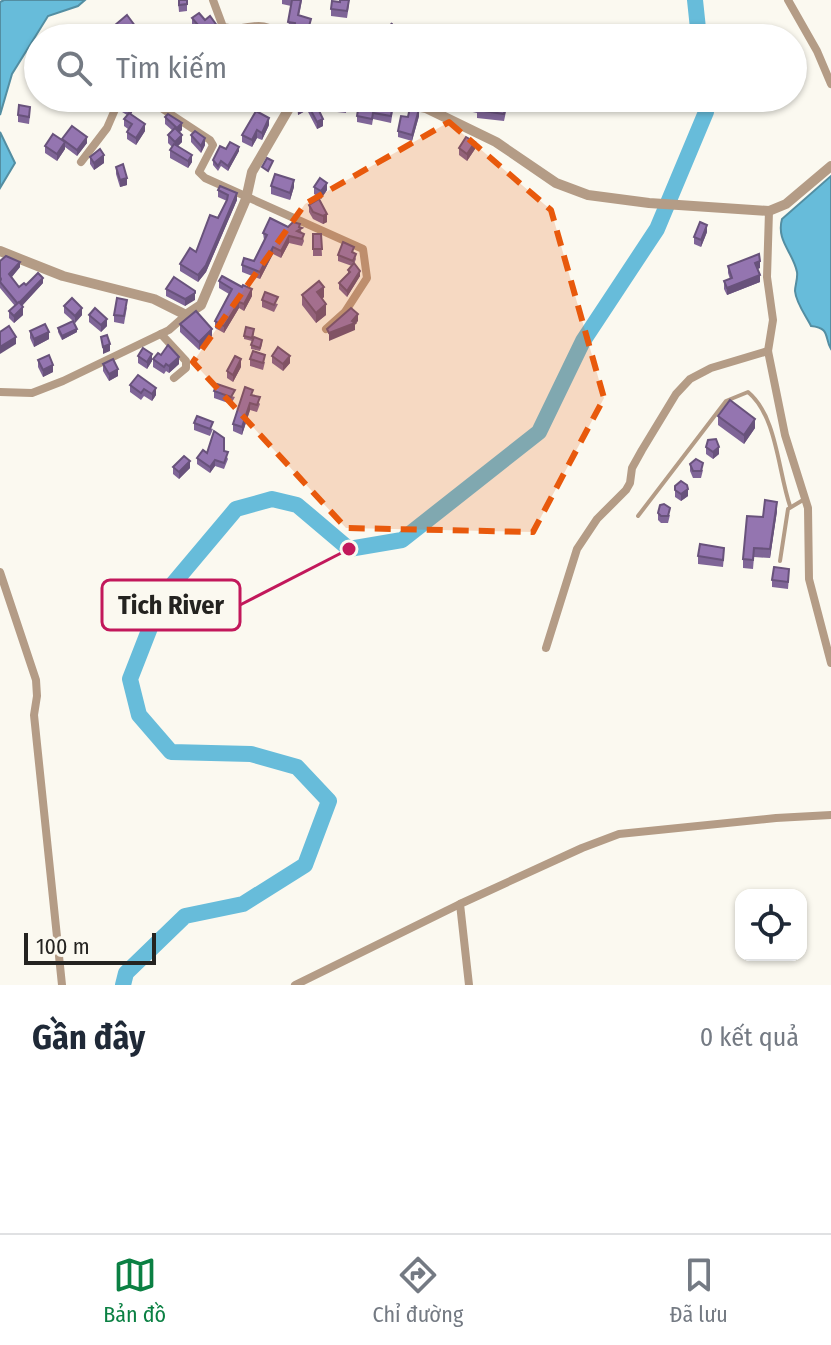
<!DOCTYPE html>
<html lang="vi">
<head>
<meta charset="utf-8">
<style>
  body { margin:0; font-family:"Fira Sans Condensed",sans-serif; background:#f6f6f7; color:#1f2937 }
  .controls { position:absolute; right:24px; bottom:24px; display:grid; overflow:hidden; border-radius:16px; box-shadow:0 2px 6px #0004 }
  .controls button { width:72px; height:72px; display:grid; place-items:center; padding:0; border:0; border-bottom:2px solid #e0e1e3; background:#fff; color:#1f2937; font:40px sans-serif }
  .scale { position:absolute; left:24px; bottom:20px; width:132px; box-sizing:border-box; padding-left:8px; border:4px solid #242320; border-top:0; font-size:22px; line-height:28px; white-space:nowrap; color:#242320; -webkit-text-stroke:6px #fbf9f0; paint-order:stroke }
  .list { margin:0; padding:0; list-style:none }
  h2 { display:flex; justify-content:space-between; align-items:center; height:104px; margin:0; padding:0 32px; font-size:34px }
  h2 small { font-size:26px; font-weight:400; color:#747a83 }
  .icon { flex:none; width:44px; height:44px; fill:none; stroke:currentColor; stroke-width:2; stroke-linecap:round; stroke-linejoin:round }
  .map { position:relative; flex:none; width:831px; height:985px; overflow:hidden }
  .search { position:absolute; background:#fff; box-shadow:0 2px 6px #0004; left:24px; right:24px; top:24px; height:88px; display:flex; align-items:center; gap:20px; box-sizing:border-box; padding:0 28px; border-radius:44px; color:#747a83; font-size:30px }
  .sheet { height:248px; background:#fff }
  nav { display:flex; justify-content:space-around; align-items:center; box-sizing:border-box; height:112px; border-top:2px solid #e0e1e3; background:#fff; font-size:22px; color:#747a83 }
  nav a { display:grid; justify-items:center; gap:4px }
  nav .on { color:#0b8043 }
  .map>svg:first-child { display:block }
  .water { fill:#67bcda; stroke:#538ea2; stroke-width:2 }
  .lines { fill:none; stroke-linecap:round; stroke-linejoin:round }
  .river { stroke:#67bcda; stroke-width:16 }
  .service { stroke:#b49c86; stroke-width:4 }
  .minor { stroke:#b49c86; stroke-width:8 }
  .tertiary { stroke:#b49c86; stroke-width:10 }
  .wall { fill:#7f6597 }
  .shaded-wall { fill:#68527b }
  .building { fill:#9475b0; stroke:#68527b; stroke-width:2 }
  .marked { fill:#e8590c; fill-opacity:0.2; stroke:#e8590c; stroke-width:6; stroke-dasharray:16 10; stroke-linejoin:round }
  .leader { fill:none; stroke:#c2185b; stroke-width:3 }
  .callout-dot { fill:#c2185b; stroke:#fbf9f0; stroke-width:3 }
  .callout { fill:#fbf9f0; stroke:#c2185b; stroke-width:3 }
  .callout-label { font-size:26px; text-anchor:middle; font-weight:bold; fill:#242320 }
</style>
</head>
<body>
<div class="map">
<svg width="831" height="985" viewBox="0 0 831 985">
  <rect width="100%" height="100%" fill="#fbf9f0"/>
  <g class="water">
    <path d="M 4,0 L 85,0 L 78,6 L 48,16 L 12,74 L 0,115 L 0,2 Z"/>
    <path d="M 0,132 L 15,163 L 0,188 Z"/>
    <path d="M 831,176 L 831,349 C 824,338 831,328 811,326 C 806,316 796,303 795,291 C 795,285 798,279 797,272 C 793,252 776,241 782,219 Z"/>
  </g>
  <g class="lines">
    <g class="river">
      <path d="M 695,0 L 699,38"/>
      <path d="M 123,985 L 126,973 L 185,916 L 243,904 L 305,865 L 329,801 L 297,767 L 251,754 L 171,752 L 139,715 L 130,679 L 162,597 L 236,509 L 272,499 L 297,505 L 349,549 L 402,540 L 539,432 L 583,341 L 657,229 L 706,112 L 704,98"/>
    </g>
    <g class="service">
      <path d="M 638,516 L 726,401 L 748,392 C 777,416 778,471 790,506"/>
      <path d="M 780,561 L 788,509 L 803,500"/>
    </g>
    <g class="minor">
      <path d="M 213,0 L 223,27 C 253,34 253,14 287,38"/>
      <path d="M 788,0 L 817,51 L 831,84"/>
      <path d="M 146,98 L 210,140 L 213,145 L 199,172 L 205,178 L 363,249 L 367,278 L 345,312 L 326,329"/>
      <path d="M 81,162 L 107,128 L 120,98"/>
      <path d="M 769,211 L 767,277 L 773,320 L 768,351 L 785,435 L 808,508 L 809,579 L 831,663"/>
      <path d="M 161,334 L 186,361 L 186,368 L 174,378"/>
      <path d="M 0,392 L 32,393 L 63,381 L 169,330 L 186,315"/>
      <path d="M 0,572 L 36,680 L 37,696 L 34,715 L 62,985"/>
      <path d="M 546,648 L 577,549 L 597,519 L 626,490 L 630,483 L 632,468 L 642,450 L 676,394 L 690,379 L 711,368 L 768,351"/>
      <path d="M 295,985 L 460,904"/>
      <path d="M 469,985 L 460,904 L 582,848 L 619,834 L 776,818 L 831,815"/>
    </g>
    <g class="tertiary">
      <path d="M 378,98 L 426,108 L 496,142 L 556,183 L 588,195 L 649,203 L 769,211 L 786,204 L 831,166"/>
      <path d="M 0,251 L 63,276 L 154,299 L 186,315 L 201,305 L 246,199 L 252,172 L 291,105 L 302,98"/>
    </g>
  </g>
  <g class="wall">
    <path d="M 178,0 L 187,0 L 187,11 L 179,12 Z"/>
    <path d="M 282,0 L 302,0 L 299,16 L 311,26 L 307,38 L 294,38 L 294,29 L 288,28 L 291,6 L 282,4 Z"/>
    <path d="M 340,2 L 349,5 L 347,18 L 331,16 L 331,9 Z"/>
    <path d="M 192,18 L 205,20 L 218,33 L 212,38 L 185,38 L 195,28 L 192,25 Z"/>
    <path d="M 115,25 L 144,38 L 120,38 L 115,32 Z"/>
    <path d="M 95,98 L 105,98 L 107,109 L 99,112 Z"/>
    <path d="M 139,98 L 131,114 L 145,131 L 136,145 L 127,139 L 127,132 L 128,129 L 124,126 L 124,119 L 127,115 L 122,112 L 122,105 Z"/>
    <path d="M 186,98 L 200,98 L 193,105 Z"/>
    <path d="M 303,98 L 323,126 L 317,129 L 307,110 L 298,115 L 297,104 Z"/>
    <path d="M 347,98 L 346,113 L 337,112 L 337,104 Z"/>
    <path d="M 419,98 L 452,98 L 451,103 L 431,99 L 431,101 Z"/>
    <path d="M 455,98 L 499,98 L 507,107 L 504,121 L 477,118 L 477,113 L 468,111 L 468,101 Z"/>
    <path d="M 393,109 L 391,123 L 373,119 L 372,125 L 357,122 L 357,116 Z"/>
    <path d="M 30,114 L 29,124 L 18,122 L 18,115 Z"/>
    <path d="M 419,116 L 412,141 L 398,137 L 398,131 L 408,117 Z"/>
    <path d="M 165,117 L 182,130 L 179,132 L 182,142 L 178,146 L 192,162 L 188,168 L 170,158 L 170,150 L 172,147 L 168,143 L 168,135 L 173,131 L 165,124 Z"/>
    <path d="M 269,125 L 262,140 L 257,138 L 252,147 L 242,142 L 242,135 Z"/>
    <path d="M 191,135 L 205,145 L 201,153 L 191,142 Z"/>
    <path d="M 62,140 L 87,143 L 77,156 L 65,147 L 65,149 L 57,161 L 45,153 L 45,146 Z"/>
    <path d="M 459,148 L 475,149 L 467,161 L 459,155 Z"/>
    <path d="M 226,149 L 239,151 L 228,171 L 221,166 L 218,171 L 213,165 L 213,160 Z"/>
    <path d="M 90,157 L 104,163 L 94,170 L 90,164 Z"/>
    <path d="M 116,167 L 127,185 L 120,187 L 116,174 Z"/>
    <path d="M 220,186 L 237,200 L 206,272 L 198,282 L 180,271 L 180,264 L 196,252 L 227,201 L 218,197 L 218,190 Z"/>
    <path d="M 271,186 L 294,187 L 290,200 L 271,194 Z"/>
    <path d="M 314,187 L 327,190 L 321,199 L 314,194 Z"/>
    <path d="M 309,205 L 327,214 L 327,222 L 323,224 L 313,219 L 309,212 Z"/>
    <path d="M 288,227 L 300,227 L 304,241 L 302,246 L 289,243 L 281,258 L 273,254 L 260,279 L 242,272 L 242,265 L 254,261 L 264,240 L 263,233 Z"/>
    <path d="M 707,232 L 701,247 L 694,244 L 694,237 Z"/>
    <path d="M 313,234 L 321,234 L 322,256 L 313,256 Z"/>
    <path d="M 354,253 L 356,259 L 354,264 L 360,276 L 347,297 L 339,289 L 339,283 L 348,275 L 348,270 L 352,266 L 338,261 L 338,255 Z"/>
    <path d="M 0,261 L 20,267 L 12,277 L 19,287 L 26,285 L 43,283 L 22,306 L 23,315 L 14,323 L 9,318 L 9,311 L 15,306 L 0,288 Z"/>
    <path d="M 728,266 L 760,268 L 757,269 L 760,282 L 727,295 L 724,289 L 724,281 L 730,279 L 728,273 Z"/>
    <path d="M 219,281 L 252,296 L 244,311 L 239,308 L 224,333 L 215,328 L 215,321 L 229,294 L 219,288 Z"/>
    <path d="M 166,289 L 195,298 L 185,306 L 166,296 Z"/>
    <path d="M 302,295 L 324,297 L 322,299 L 326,315 L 316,323 L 302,305 Z"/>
    <path d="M 262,300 L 278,304 L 274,312 L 262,307 Z"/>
    <path d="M 64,306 L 82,315 L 75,323 L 73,321 L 77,332 L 62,340 L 58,332 L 58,328 L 73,321 L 64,313 Z"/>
    <path d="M 127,307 L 124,324 L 114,322 L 114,315 Z"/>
    <path d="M 89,315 L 107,326 L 101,332 L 89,322 Z"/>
    <path d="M 180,324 L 212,336 L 199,350 L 180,332 Z"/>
    <path d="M 30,331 L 49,339 L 34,347 L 30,338 Z"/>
    <path d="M 254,333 L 252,341 L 244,339 L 244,336 Z"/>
    <path d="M 262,344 L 260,351 L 251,349 L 251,345 Z"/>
    <path d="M 138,356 L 152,361 L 147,369 L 138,363 Z"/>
    <path d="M 272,356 L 290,363 L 283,371 L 272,363 Z"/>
    <path d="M 153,359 L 179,364 L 169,373 L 166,371 L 164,374 L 153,367 Z"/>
    <path d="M 250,359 L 265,362 L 263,370 L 250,366 Z"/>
    <path d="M 38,360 L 53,372 L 43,377 L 38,367 Z"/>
    <path d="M 103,364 L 118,376 L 109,381 L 103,371 Z"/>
    <path d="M 241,367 L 233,382 L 227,378 L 227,371 Z"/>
    <path d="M 138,375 L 156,395 L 152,401 L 144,396 L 141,400 L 130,392 L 130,385 Z"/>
    <path d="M 214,391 L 235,397 L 231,404 L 214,398 Z"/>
    <path d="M 253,395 L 260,404 L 257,412 L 250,410 L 242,435 L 233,431 L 233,424 Z"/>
    <path d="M 718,416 L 755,428 L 744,444 L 718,425 Z"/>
    <path d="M 194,423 L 213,429 L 210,436 L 194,430 Z"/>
    <path d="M 706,447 L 719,454 L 713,459 L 706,454 Z"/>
    <path d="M 224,451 L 228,459 L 224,469 L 215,466 L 210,473 L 197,464 L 197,458 L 207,453 Z"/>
    <path d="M 690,464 L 703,470 L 701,478 L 693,478 L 690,471 Z"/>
    <path d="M 173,467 L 190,468 L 179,479 L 173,474 Z"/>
    <path d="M 675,486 L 688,496 L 681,501 L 675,497 Z"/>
    <path d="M 777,511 L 770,558 L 754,557 L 753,569 L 743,568 L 743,559 L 763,517 Z"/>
    <path d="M 658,513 L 670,515 L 668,523 L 661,523 L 658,520 Z"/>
    <path d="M 724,555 L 723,567 L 698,564 L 698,556 Z"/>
    <path d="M 789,576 L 788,589 L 772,587 L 772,580 Z"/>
  </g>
  <g class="shaded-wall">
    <path d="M 218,27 L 218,33 L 212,38 L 207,38 L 207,36 Z"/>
    <path d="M 136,98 L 139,98 L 139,100 L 130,116 L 130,109 Z"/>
    <path d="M 194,98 L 200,98 L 193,105 L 193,99 Z"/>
    <path d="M 107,102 L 107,109 L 99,112 L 99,104 Z"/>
    <path d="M 307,103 L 307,110 L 298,115 L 298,108 Z"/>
    <path d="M 419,109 L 419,116 L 412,141 L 412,135 Z"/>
    <path d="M 269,118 L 269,125 L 262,140 L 262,133 Z"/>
    <path d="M 323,119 L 323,126 L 317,129 L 317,122 Z"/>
    <path d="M 182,123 L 182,130 L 177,135 L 177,128 Z"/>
    <path d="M 145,124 L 145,131 L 136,145 L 136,138 Z"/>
    <path d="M 257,130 L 257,138 L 252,147 L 252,140 Z"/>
    <path d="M 182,135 L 182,142 L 175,149 L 175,142 Z"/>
    <path d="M 87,137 L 87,143 L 77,156 L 77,150 Z"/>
    <path d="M 205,138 L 205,145 L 201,153 L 201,146 Z"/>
    <path d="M 65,142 L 65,149 L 57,161 L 57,154 Z"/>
    <path d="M 475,142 L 475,149 L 467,161 L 467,154 Z"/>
    <path d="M 239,147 L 239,151 L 228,171 L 228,166 Z"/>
    <path d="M 104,155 L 104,163 L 94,170 L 94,163 Z"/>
    <path d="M 192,155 L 192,162 L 188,168 L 188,161 Z"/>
    <path d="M 127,178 L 127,185 L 120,187 L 120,180 Z"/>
    <path d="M 294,180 L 294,187 L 290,200 L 290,193 Z"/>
    <path d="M 327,183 L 327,190 L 321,199 L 321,191 Z"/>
    <path d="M 237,193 L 237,200 L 206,272 L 198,282 L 198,275 Z"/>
    <path d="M 327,214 L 327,222 L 323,224 L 323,216 Z"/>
    <path d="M 707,225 L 707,232 L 701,247 L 701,240 Z"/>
    <path d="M 289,236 L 289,243 L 281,258 L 281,251 Z"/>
    <path d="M 273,247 L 273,254 L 260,279 L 260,272 Z"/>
    <path d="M 760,261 L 760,268 L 755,270 L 755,263 Z"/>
    <path d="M 20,262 L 20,267 L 9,280 L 9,274 Z"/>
    <path d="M 360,271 L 360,276 L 347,297 L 347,291 Z"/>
    <path d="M 760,275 L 760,282 L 727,295 L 727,288 Z"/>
    <path d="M 43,278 L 43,283 L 18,310 L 18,304 Z"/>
    <path d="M 324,287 L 324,297 L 317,303 L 317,292 Z"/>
    <path d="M 252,289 L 252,296 L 244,311 L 244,304 Z"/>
    <path d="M 195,291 L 195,300 L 185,306 L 185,299 Z"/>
    <path d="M 239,302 L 239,308 L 224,333 L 224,326 Z"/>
    <path d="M 326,304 L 326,315 L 316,323 L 316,313 Z"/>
    <path d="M 23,307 L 23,315 L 14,323 L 14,316 Z"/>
    <path d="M 82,308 L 82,315 L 75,323 L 75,316 Z"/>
    <path d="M 358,314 L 358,321 L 355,325 L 355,330 L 329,341 L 329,333 L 352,321 Z"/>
    <path d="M 107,319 L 107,326 L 101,332 L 101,325 Z"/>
    <path d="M 77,329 L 77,332 L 62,340 L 62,336 Z"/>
    <path d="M 212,329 L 212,336 L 199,350 L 199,342 Z"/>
    <path d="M 49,332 L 49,339 L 34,347 L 34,339 Z"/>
    <path d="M 16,337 L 16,344 L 0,354 L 0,347 Z"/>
    <path d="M 110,344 L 110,351 L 103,354 L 103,347 Z"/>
    <path d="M 152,354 L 152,361 L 147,369 L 147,362 Z"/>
    <path d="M 290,356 L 290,363 L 283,371 L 283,364 Z"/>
    <path d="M 179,357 L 179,364 L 169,373 L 169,366 Z"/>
    <path d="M 241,359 L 241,367 L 233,382 L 233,375 Z"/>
    <path d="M 53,365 L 53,372 L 43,377 L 43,370 Z"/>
    <path d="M 118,369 L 118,376 L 109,381 L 109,374 Z"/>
    <path d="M 156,388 L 156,395 L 152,401 L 152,394 Z"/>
    <path d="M 250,403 L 250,410 L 242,435 L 242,427 Z"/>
    <path d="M 755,419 L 755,428 L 744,444 L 744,435 Z"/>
    <path d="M 719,447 L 719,454 L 713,459 L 713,452 Z"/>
    <path d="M 215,460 L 215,466 L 210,473 L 210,467 Z"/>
    <path d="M 190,461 L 190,468 L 179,479 L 179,472 Z"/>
    <path d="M 688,489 L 688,496 L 681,501 L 681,494 Z"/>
    <path d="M 777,502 L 777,511 L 770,558 L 770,549 Z"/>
  </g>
  <g class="building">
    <path d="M 179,0 L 187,0 L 187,4 L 179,5 Z"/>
    <path d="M 291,0 L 301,0 L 298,15 L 311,19 L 306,37 L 294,34 L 295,23 L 288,22 L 292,0 Z"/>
    <path d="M 340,0 L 349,0 L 347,11 L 331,9 L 332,1 L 340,2 Z"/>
    <path d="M 199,13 L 205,20 L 210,16 L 218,27 L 207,36 L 204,33 L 198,38 L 185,38 L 198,25 L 192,18 Z"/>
    <path d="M 127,15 L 144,38 L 133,38 L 131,35 L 126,38 L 115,25 Z"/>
    <path d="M 392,23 L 388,38 L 380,38 Z"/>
    <path d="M 467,25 L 475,26 L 474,38 L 464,38 Z"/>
    <path d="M 242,32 L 243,38 L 225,38 L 224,36 Z"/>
    <path d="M 277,33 L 285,38 L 274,38 Z"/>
    <path d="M 97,98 L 105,98 L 107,102 L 99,104 Z"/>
    <path d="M 125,98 L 136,98 L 130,109 L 122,105 Z"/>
    <path d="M 303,98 L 313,98 L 323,119 L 317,122 L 307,103 L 298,108 L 297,104 Z"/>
    <path d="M 338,98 L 347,98 L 346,106 L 337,104 Z"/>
    <path d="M 360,98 L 376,98 L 393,103 L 391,116 L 373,113 L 372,119 L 357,116 Z"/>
    <path d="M 469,98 L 507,99 L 504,114 L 477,110 L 478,105 L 468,103 Z"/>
    <path d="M 19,105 L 30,107 L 29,117 L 18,115 Z"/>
    <path d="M 410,107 L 419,109 L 412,135 L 398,131 L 401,116 L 408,117 Z"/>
    <path d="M 256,111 L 269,118 L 262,133 L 257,130 L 252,140 L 242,135 Z"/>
    <path d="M 129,113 L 145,124 L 136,138 L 127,132 L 132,124 L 124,119 Z"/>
    <path d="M 168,114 L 182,123 L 177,128 L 165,117 Z"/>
    <path d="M 72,126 L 87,137 L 77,150 L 62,139 Z"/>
    <path d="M 175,128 L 182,135 L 175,142 L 168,135 Z"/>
    <path d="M 195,131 L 205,138 L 201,146 L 191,135 Z"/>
    <path d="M 53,134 L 65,142 L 57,154 L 45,146 Z"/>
    <path d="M 466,137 L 475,142 L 467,154 L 459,148 Z"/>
    <path d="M 230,142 L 239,147 L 228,166 L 221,161 L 218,166 L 213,160 L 220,146 L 226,149 Z"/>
    <path d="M 174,144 L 192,155 L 188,161 L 170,150 Z"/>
    <path d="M 100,149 L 104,155 L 94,163 L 90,157 Z"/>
    <path d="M 267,158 L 273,161 L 268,171 L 262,167 Z"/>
    <path d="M 123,164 L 127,178 L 120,180 L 116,167 Z"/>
    <path d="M 275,174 L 294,180 L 290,193 L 271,186 Z"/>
    <path d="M 320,178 L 327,183 L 321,191 L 314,187 Z"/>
    <path d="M 220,186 L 237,193 L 206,265 L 198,275 L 180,264 L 190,248 L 196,252 L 210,215 L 218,218 L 227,200 L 228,195 L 218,190 Z"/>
    <path d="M 319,199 L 327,214 L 323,216 L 313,212 L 309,205 Z"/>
    <path d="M 270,218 L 288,227 L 293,222 L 300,224 L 299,227 L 302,228 L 297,231 L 304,234 L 302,239 L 289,236 L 281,251 L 273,247 L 260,272 L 242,265 L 244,258 L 254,261 L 267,235 L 263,233 Z"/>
    <path d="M 700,222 L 707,225 L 701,240 L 694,237 Z"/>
    <path d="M 313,234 L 321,234 L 322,249 L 313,249 Z"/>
    <path d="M 343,242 L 354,247 L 352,252 L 356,254 L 353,261 L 338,255 Z"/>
    <path d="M 759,254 L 760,261 L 755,263 L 760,275 L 727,288 L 724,281 L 732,278 L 728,266 Z"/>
    <path d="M 6,256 L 20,262 L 9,274 L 19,287 L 24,283 L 26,285 L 38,273 L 43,278 L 18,304 L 0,282 L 1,279 L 0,277 L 0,261 Z"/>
    <path d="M 354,263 L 360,271 L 347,291 L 339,283 L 350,272 L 348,270 Z"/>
    <path d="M 222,276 L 242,287 L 243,285 L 252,289 L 244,304 L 239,302 L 224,326 L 215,321 L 232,289 L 219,281 Z"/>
    <path d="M 174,277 L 195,291 L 195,293 L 185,299 L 166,289 Z"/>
    <path d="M 319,281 L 324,287 L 317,292 L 326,304 L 316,313 L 302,295 Z"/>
    <path d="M 265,292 L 278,297 L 274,305 L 262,300 Z"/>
    <path d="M 72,298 L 82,308 L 75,316 L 64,306 Z"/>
    <path d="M 117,298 L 127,300 L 124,316 L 114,315 Z"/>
    <path d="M 19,302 L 23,307 L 14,316 L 9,311 Z"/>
    <path d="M 95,308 L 107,319 L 101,325 L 89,315 Z"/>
    <path d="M 351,308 L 358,314 L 352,321 L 355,323 L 329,333 L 327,329 Z"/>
    <path d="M 196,311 L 212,329 L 199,342 L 180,324 Z"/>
    <path d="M 73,321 L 77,329 L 62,336 L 58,328 Z"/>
    <path d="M 45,324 L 49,332 L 34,339 L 30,331 Z"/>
    <path d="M 9,326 L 16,337 L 0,347 L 0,332 Z"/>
    <path d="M 246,327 L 254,329 L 252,338 L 244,336 Z"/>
    <path d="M 107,335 L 110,344 L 103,347 L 101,337 Z"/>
    <path d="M 254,337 L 262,340 L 260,348 L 251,345 Z"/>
    <path d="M 168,345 L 179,357 L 169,366 L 166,364 L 164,367 L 153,359 L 158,353 L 161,355 Z"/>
    <path d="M 278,347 L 290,356 L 283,364 L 272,356 Z"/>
    <path d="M 143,348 L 152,354 L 147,362 L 138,356 Z"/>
    <path d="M 253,351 L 265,355 L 263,363 L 250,359 Z"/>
    <path d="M 49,355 L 53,365 L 43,370 L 38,360 Z"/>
    <path d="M 235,356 L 241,359 L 233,375 L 227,371 Z"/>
    <path d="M 113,359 L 118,369 L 109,374 L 103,364 Z"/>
    <path d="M 138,375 L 156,388 L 152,394 L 144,389 L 141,393 L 130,385 Z"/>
    <path d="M 217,384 L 235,390 L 231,397 L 214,391 Z"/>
    <path d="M 245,387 L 253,390 L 251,395 L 260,397 L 257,405 L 250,403 L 242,427 L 233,424 Z"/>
    <path d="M 730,400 L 755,419 L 744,435 L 718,416 Z"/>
    <path d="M 197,416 L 213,422 L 210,429 L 194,423 Z"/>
    <path d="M 214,431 L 224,438 L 224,451 L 228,452 L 224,463 L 215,460 L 210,467 L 197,458 L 203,450 L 207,453 Z"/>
    <path d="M 716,439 L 719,447 L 713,452 L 706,447 L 708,440 Z"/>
    <path d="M 184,456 L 190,461 L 179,472 L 173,467 Z"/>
    <path d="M 696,459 L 703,463 L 701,471 L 693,471 L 690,464 Z"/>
    <path d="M 681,481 L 687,485 L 688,489 L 681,494 L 675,490 L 675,486 Z"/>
    <path d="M 765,500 L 777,502 L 770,549 L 754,548 L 753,560 L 743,559 L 747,516 L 763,517 Z"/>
    <path d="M 664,504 L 670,508 L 668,516 L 661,516 L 658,513 L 660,505 Z"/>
    <path d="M 700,544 L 724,548 L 723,560 L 698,556 Z"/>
    <path d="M 774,567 L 789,569 L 788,582 L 772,580 Z"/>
  </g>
  <path class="marked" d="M 449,122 L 551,210 L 604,398 L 533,532 L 346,528 L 193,362 L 305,204 Z"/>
  <path class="leader" d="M349 549L240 605"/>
  <circle class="callout-dot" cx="349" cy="549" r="8"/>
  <rect class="callout" x="102" y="580" width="138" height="50" rx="8"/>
  <g class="callout-label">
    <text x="171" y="614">Tich River</text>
  </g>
</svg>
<div class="controls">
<button><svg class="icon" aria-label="locate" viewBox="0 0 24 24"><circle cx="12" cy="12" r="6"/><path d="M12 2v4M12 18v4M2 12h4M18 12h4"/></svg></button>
</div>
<div class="scale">100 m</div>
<div class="search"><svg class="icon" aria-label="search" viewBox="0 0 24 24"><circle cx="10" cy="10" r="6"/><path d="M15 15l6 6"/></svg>Tìm kiếm</div>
</div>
<section class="sheet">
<h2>Gần đây<small>0 kết quả</small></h2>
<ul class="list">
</ul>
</section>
<nav>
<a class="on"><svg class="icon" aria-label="map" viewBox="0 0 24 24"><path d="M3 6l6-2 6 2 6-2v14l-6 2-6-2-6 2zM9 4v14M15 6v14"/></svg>Bản đồ</a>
<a><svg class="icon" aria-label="directions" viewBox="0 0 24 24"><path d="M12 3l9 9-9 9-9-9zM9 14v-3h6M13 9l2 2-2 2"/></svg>Chỉ đường</a>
<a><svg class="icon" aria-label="saved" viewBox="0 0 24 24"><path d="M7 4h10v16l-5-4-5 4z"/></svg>Đã lưu</a>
</nav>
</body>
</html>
